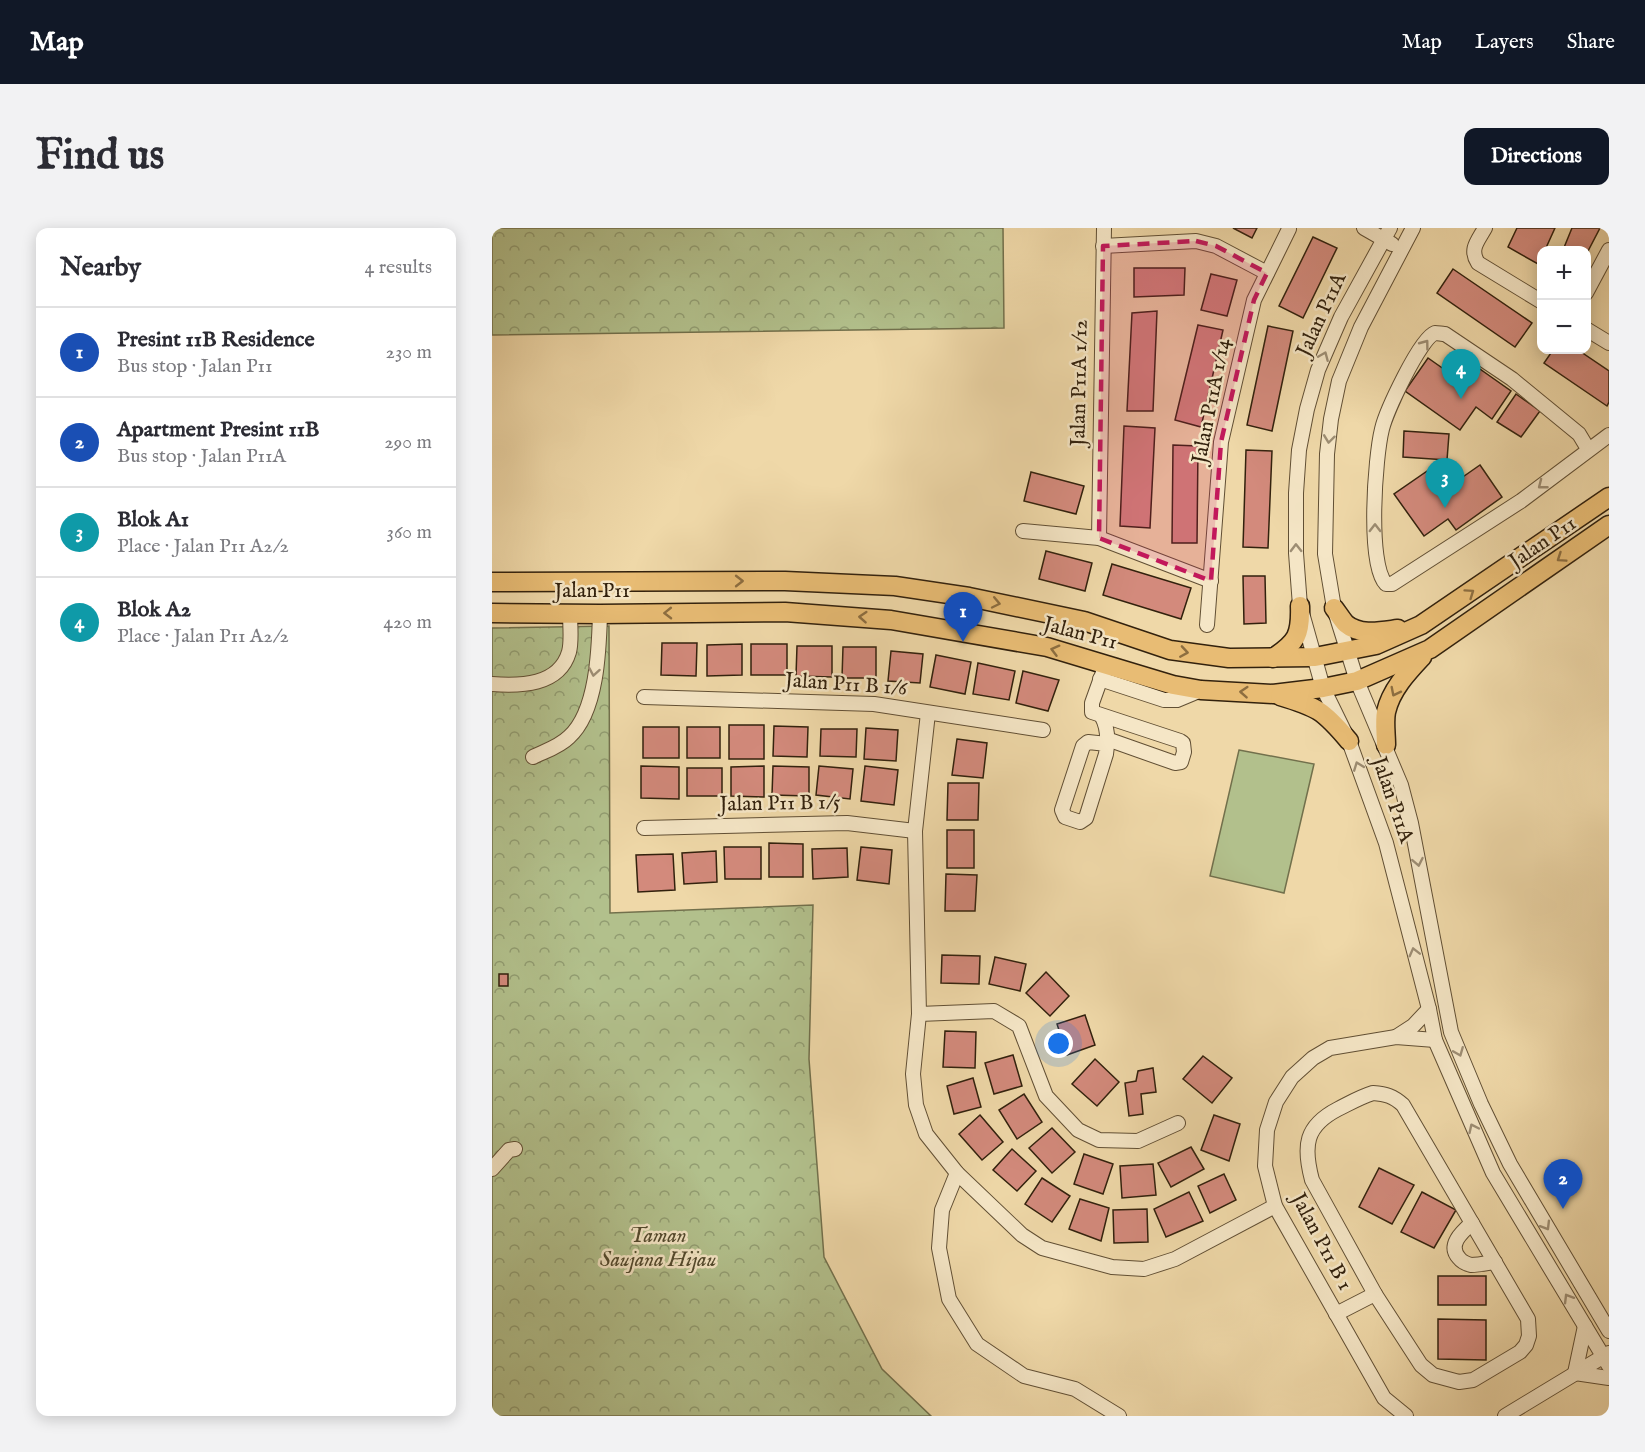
<!DOCTYPE html>
<html lang="en">
<head>
<meta charset="utf-8">
<style>
  body { margin:0; font-family:"IM FELL English",serif; background:#f2f2f3; color:#2b2b33 }
  .controls { position:absolute; right:18px; top:18px; display:grid; overflow:hidden; border-radius:12px; box-shadow:0 3px 15px #0003 }
  .controls button { width:54px; height:54px; display:grid; place-items:center; padding:0; border:0; border-bottom:2px solid #e1e1e2; background:#fff; color:#2b2b33; font:30px sans-serif }
  .you { position:absolute; left:567px; top:816px; width:21px; height:21px; margin:-15px; border:4px solid #fff; border-radius:50%; background:#1a73e8; box-shadow:0 0 0 9px #1a73e833 }
  .badge { display:grid; place-items:center; width:39px; height:39px; border-radius:50%; background:#111827; color:#fff; font-size:20px; font-weight:700 }
  .pin { position:absolute; translate:-50% -50px; filter:drop-shadow(0 2px 3px #0008) }
  .pin::after { content:''; position:absolute; top:32px; width:21px; height:18px; background:inherit; clip-path:polygon(0 0,100% 0,50% 100%) }
  .list { margin:0; padding:0; list-style:none }
  h2 { display:flex; justify-content:space-between; align-items:center; height:78px; margin:0; padding:0 24px; font-size:26px }
  h2 small { font-size:20px; font-weight:400; color:#7c7c81 }
  .list li { display:grid; grid-template-columns:39px 1fr auto; gap:18px; align-items:center; box-sizing:border-box; height:90px; padding:0 24px; border-top:2px solid #e1e1e2 }
  .list b { display:block; font-size:22px; white-space:nowrap }
  .list p { margin:0; font-size:20px; white-space:nowrap; color:#7c7c81 }
  .list em { font-size:20px; font-style:normal; color:#7c7c81 }
  .map { position:relative; flex:none; width:1117px; height:1188px; overflow:hidden; border-radius:12px }
  header { display:flex; align-items:center; gap:36px; box-sizing:border-box; height:84px; padding:0 30px; background:#111827; color:#fff }
  header strong { font-size:28px }
  nav { display:flex; gap:33px; margin-inline-start:auto; font-size:21px }
  .intro { display:flex; align-items:center; justify-content:space-between; box-sizing:border-box; height:144px; padding:0 36px }
  h1 { margin:0; font-size:42px }
  .button { padding:15px 27px; border-radius:12px; background:#111827; color:#fff; font-size:21px; font-weight:700 }
  main { display:flex; gap:36px; padding:0 36px }
  aside { flex:1; background:#fff; border-radius:12px; box-shadow:0 3px 15px #0003 }
  .map>svg:first-child { display:block }
  .green { fill:#b2c08c; stroke:#72704c; stroke-width:1.5 }
  .forest { fill:url(#forest-crowns); stroke:#72704c; stroke-width:1.5 }
  .building { fill:#d38a7c; stroke:#32210d; stroke-width:1.5 }
  .lines { fill:none; stroke-linecap:round; stroke-linejoin:round }
  .minor-casing { stroke:#614f34; stroke-width:16 }
  .major-casing { stroke:#32210d; stroke-width:21 }
  .minor { stroke:#f5e6c6; stroke-width:14 }
  .major { stroke:#e8bc74; stroke-width:18 }
  .oneway { stroke:#9d8d73 }
  .oneway2 { stroke:#8d6e40 }
  .marked { fill:#c2185b; fill-opacity:0.2; stroke:#c2185b; stroke-width:4.5; stroke-dasharray:12 8; stroke-linejoin:round }
  .labels { text-anchor:middle; dominant-baseline:central; stroke-width:5; stroke-linejoin:round; paint-order:stroke }
  .street-label { font-size:21px; fill:#32210d; stroke:#f5e6c6 }
  .park-label { font-size:21px; font-style:italic; fill:#52492d; stroke:#f5e6c6 }
</style>
</head>
<body>
<header>
<strong>Map</strong>
<nav><a>Map</a><a>Layers</a><a>Share</a></nav>
</header>
<div class="intro"><h1>Find us</h1><a class="button">Directions</a></div>
<main>
<aside>
<h2>Nearby<small>4 results</small></h2>
<ul class="list">
<li><span class="badge" style="background:#1a4fb4">1</span><div><b>Presint 11B Residence</b><p>Bus stop · Jalan P11</p></div><em>230 m</em></li>
<li><span class="badge" style="background:#1a4fb4">2</span><div><b>Apartment Presint 11B</b><p>Bus stop · Jalan P11A</p></div><em>290 m</em></li>
<li><span class="badge" style="background:#0f9aa8">3</span><div><b>Blok A1</b><p>Place · Jalan P11 A2/2</p></div><em>360 m</em></li>
<li><span class="badge" style="background:#0f9aa8">4</span><div><b>Blok A2</b><p>Place · Jalan P11 A2/2</p></div><em>420 m</em></li>
</ul>
</aside>
<div class="map">
<svg width="1117" height="1188" viewBox="0 0 1117 1188">
  <defs>
    <pattern id="forest-crowns" width="20" height="18" patternUnits="userSpaceOnUse" patternTransform="scale(1.5)"><rect width="20" height="18" fill="#b2c08c"/><path d="M2 6a3 3 0 1 1 6 0M12 15a3 3 0 1 1 6 0" fill="none" stroke="#919c71"/></pattern>
  </defs>
  <rect width="100%" height="100%" fill="#efd8a8"/>
  <filter id="stains"><feTurbulence type="fractalNoise" baseFrequency=".00333" numOctaves="4"/><feColorMatrix values="0 0 0 0 .2 0 0 0 0 .09 0 0 0 0 .02 0 0 0 .5 -.17"/></filter>
  <radialGradient id="worn" r=".72"><stop offset=".6" stop-color="#630" stop-opacity="0"/><stop offset="1" stop-color="#630" stop-opacity=".3"/></radialGradient>
  <path class="green" d="M 747,522 L 822,536 L 792,665 L 718,648 Z"/>
  <g class="forest">
    <path d="M 0,0 L 511,0 L 512,100 L 0,107 Z"/>
    <path d="M 117,398 L 118,685 L 321,677 L 317,831 L 332,1029 L 390,1141 L 439,1188 L 0,1188 L 0,400 Z"/>
  </g>
  <g class="building">
    <path d="M 741,0 L 765,0 L 760,10 Z"/>
    <path d="M 1025,0 L 1063,0 L 1053,22 L 1050,22 L 1050,29 L 1046,36 L 1016,19 Z"/>
    <path d="M 1080,0 L 1108,0 L 1094,27 L 1094,22 L 1071,22 Z"/>
    <path d="M 821,9 L 845,20 L 811,90 L 787,78 Z"/>
    <path d="M 642,40 L 693,40 L 692,67 L 642,69 Z"/>
    <path d="M 961,41 L 1040,95 L 1023,119 L 945,65 Z"/>
    <path d="M 719,46 L 745,52 L 735,88 L 709,82 Z"/>
    <path d="M 665,83 L 661,183 L 635,183 L 640,85 Z"/>
    <path d="M 706,97 L 731,102 L 709,199 L 683,192 Z"/>
    <path d="M 776,98 L 801,103 L 780,203 L 755,197 Z"/>
    <path d="M 1061,122 L 1086,122 L 1117,143 L 1117,174 L 1115,178 L 1052,135 Z"/>
    <path d="M 968,127 L 1019,163 L 1000,191 L 984,179 L 968,202 L 913,163 L 936,130 L 956,144 Z"/>
    <path d="M 1024,166 L 1048,183 L 1029,209 L 1005,194 Z"/>
    <path d="M 632,198 L 663,200 L 658,300 L 628,298 Z"/>
    <path d="M 912,203 L 957,206 L 955,232 L 911,229 Z"/>
    <path d="M 681,217 L 706,218 L 705,315 L 680,315 Z"/>
    <path d="M 754,222 L 780,223 L 776,320 L 751,319 Z"/>
    <path d="M 988,237 L 1010,269 L 964,302 L 956,291 L 932,308 L 902,266 L 941,239 L 955,260 Z"/>
    <path d="M 539,244 L 592,258 L 584,286 L 532,273 Z"/>
    <path d="M 554,323 L 600,335 L 593,363 L 547,351 Z"/>
    <path d="M 620,336 L 699,360 L 689,391 L 611,367 Z"/>
    <path d="M 751,348 L 773,348 L 774,395 L 752,396 Z"/>
    <path d="M 170,415 L 205,415 L 204,448 L 169,447 Z"/>
    <path d="M 250,416 L 250,447 L 215,448 L 215,417 Z"/>
    <rect x="259" y="416" width="36" height="31"/>
    <path d="M 305,418 L 340,418 L 340,449 L 304,448 Z"/>
    <path d="M 351,419 L 384,419 L 384,450 L 350,450 Z"/>
    <path d="M 399,423 L 431,426 L 428,455 L 396,453 Z"/>
    <path d="M 444,427 L 479,434 L 473,466 L 438,459 Z"/>
    <path d="M 486,435 L 523,443 L 517,472 L 481,466 Z"/>
    <path d="M 531,443 L 567,452 L 556,483 L 524,475 Z"/>
    <rect x="237" y="497" width="35" height="34"/>
    <path d="M 282,498 L 316,499 L 315,529 L 281,528 Z"/>
    <rect x="151" y="499" width="36" height="31"/>
    <rect x="195" y="499" width="33" height="31"/>
    <path d="M 374,500 L 406,502 L 404,533 L 372,531 Z"/>
    <path d="M 329,501 L 365,501 L 364,529 L 328,528 Z"/>
    <path d="M 465,511 L 495,515 L 491,550 L 460,547 Z"/>
    <path d="M 149,538 L 187,539 L 187,571 L 149,570 Z"/>
    <path d="M 272,538 L 272,569 L 239,568 L 239,539 Z"/>
    <path d="M 281,538 L 317,539 L 317,568 L 280,567 Z"/>
    <path d="M 327,538 L 361,541 L 358,571 L 324,567 Z"/>
    <path d="M 373,538 L 406,542 L 402,577 L 369,573 Z"/>
    <rect x="195" y="540" width="35" height="28"/>
    <path d="M 456,555 L 487,555 L 486,592 L 455,592 Z"/>
    <rect x="455" y="602" width="27" height="38"/>
    <path d="M 277,615 L 311,616 L 311,649 L 277,649 Z"/>
    <path d="M 232,619 L 269,619 L 269,651 L 233,651 Z"/>
    <path d="M 369,619 L 400,622 L 397,656 L 365,652 Z"/>
    <path d="M 355,620 L 356,649 L 321,651 L 320,621 Z"/>
    <path d="M 224,623 L 225,654 L 192,656 L 190,625 Z"/>
    <path d="M 181,626 L 183,662 L 146,664 L 144,627 Z"/>
    <path d="M 454,646 L 485,647 L 483,683 L 453,683 Z"/>
    <path d="M 450,727 L 488,728 L 487,756 L 449,755 Z"/>
    <path d="M 503,729 L 534,736 L 528,763 L 497,756 Z"/>
    <path d="M 554,744 L 577,768 L 558,788 L 534,765 Z"/>
    <rect x="7" y="746" width="9" height="12"/>
    <path d="M 593,787 L 603,817 L 575,827 L 565,796 Z"/>
    <path d="M 453,803 L 484,804 L 483,840 L 451,839 Z"/>
    <path d="M 521,827 L 530,858 L 502,866 L 493,835 Z"/>
    <path d="M 711,828 L 740,850 L 720,875 L 691,851 Z"/>
    <path d="M 603,831 L 627,854 L 605,878 L 580,856 Z"/>
    <path d="M 661,840 L 664,864 L 649,866 L 651,886 L 637,888 L 633,855 L 644,853 L 646,843 Z"/>
    <path d="M 481,850 L 489,879 L 462,886 L 455,858 Z"/>
    <path d="M 532,866 L 550,894 L 525,911 L 507,882 Z"/>
    <path d="M 488,887 L 511,914 L 490,932 L 467,906 Z"/>
    <path d="M 722,887 L 748,896 L 737,933 L 709,922 Z"/>
    <path d="M 560,900 L 583,924 L 560,945 L 537,920 Z"/>
    <path d="M 699,919 L 712,941 L 679,959 L 666,935 Z"/>
    <path d="M 520,921 L 544,943 L 525,963 L 501,942 Z"/>
    <path d="M 592,926 L 621,936 L 611,966 L 582,956 Z"/>
    <path d="M 661,936 L 664,967 L 630,970 L 628,938 Z"/>
    <path d="M 887,940 L 922,957 L 900,996 L 867,979 Z"/>
    <path d="M 732,946 L 744,972 L 718,985 L 706,958 Z"/>
    <path d="M 550,950 L 578,968 L 560,994 L 533,976 Z"/>
    <path d="M 697,964 L 711,993 L 674,1009 L 662,981 Z"/>
    <path d="M 930,964 L 964,982 L 942,1020 L 909,1004 Z"/>
    <path d="M 588,971 L 617,980 L 609,1013 L 577,1001 Z"/>
    <path d="M 655,981 L 656,1014 L 622,1015 L 621,982 Z"/>
    <rect x="946" y="1048" width="48" height="29"/>
    <path d="M 946,1091 L 994,1092 L 994,1132 L 946,1131 Z"/>
  </g>
  <g class="lines">
    <defs>
      <g id="minor">
        <path d="M 872,0 L 900,16"/>
        <path d="M 898,0 L 849,89 L 826,142 L 815,181 L 807,222 L 804,265 L 804,325 L 808,378 L 831,460 L 857,513 L 894,615 L 937,781 L 943,812 L 1001,945 L 1117,1138"/>
        <path d="M 921,0 L 869,99 L 847,153 L 839,191 L 835,226 L 833,326 L 842,380 L 865,453 L 909,557 L 919,595 L 959,804 L 989,876 L 1018,936 L 1117,1103"/>
        <path d="M 993,0 C 986,13 977,21 986,35 L 1050,74"/>
        <path d="M 611,18 L 704,13 L 724,18 L 775,45"/>
        <path d="M 1094,65 L 1117,22"/>
        <path d="M 1094,101 L 1117,115"/>
        <path d="M 1096,221 L 1087,206 L 1020,151 L 953,106 C 950,106 946,105 943,105 C 928,110 894,184 890,201 C 883,229 875,336 894,356 L 900,356 L 1029,273 L 1117,207"/>
        <path d="M 531,303 L 607,310 L 719,353"/>
        <path d="M 607,310 L 612,0"/>
        <path d="M 715,397 L 729,214 L 762,72 L 797,1"/>
        <path d="M 614,436 L 600,475 L 600,484 L 688,513 L 691,515 L 692,524 L 689,534 L 683,535 L 615,511"/>
        <path d="M 608,451 L 672,472 L 685,472 L 709,462"/>
        <path d="M 0,456 C 28,458 67,458 77,424 C 80,413 78,398 78,386"/>
        <path d="M 152,469 L 382,476 L 551,502"/>
        <path d="M 436,485 L 423,603 L 427,786 L 421,846 L 424,877 L 434,906 L 465,945 L 530,1007 L 550,1020 L 620,1039 L 652,1041 L 683,1031 L 783,978"/>
        <path d="M 610,489 C 616,500 616,514 614,526 L 594,590 L 588,594 L 573,589 L 570,582 L 591,518 L 596,514 L 615,516"/>
        <path d="M 41,529 C 53,523 67,519 77,509 C 105,484 107,422 108,386"/>
        <path d="M 152,600 L 355,595 L 423,603"/>
        <path d="M 427,786 L 502,783 L 527,798 L 554,868 L 586,902 L 607,912 L 646,913 L 686,895"/>
        <path d="M 904,809 L 921,798 L 937,781"/>
        <path d="M 881,865 C 894,866 901,868 911,877 L 1036,1091 L 1037,1108 L 1034,1117 L 1028,1124 L 981,1152 L 967,1154 L 941,1147 L 929,1137 L 883,1066 L 820,952 C 811,918 813,898 846,881 C 858,875 868,869 881,865 Z"/>
        <path d="M 0,941 L 17,922 L 23,921"/>
        <path d="M 465,945 L 450,982 L 447,1020 L 457,1071 L 485,1116 L 532,1148 L 583,1161 L 627,1188"/>
        <path d="M 980,995 C 970,1004 955,1017 967,1030 C 970,1034 975,1036 979,1037 C 987,1037 996,1035 1003,1034"/>
        <path d="M 844,1086 L 883,1066"/>
        <path d="M 1093,1098 L 1083,1145 L 1117,1150"/>
        <path d="M 914,1188 L 892,1170 L 783,978 L 773,938 L 775,902 L 784,874 L 800,849 L 821,830 L 838,820 L 904,809 L 943,812"/>
        <path d="M 1013,1188 L 1117,1125"/>
      </g>
      <g id="major">
        <path d="M 0,354 L 293,353 L 403,358 L 477,369 L 592,393 L 678,422 L 737,430 L 823,429 L 884,417 L 929,397 L 1117,269"/>
        <path d="M 842,380 C 846,385 850,392 854,396 C 868,408 890,403 906,401"/>
        <path d="M 0,385 L 108,386 L 293,384 L 399,392 L 555,419 L 681,457 L 709,462 L 781,466 L 831,460 L 865,453 L 938,421 L 1117,297"/>
        <path d="M 781,430 C 805,414 809,407 808,378"/>
        <path d="M 788,468 C 825,479 831,482 857,513"/>
        <path d="M 894,517 C 894,507 892,494 894,484 C 899,462 915,445 930,429"/>
      </g>
    </defs>
    <use href="#minor" class="minor-casing"/>
    <use href="#major" class="major-casing"/>
    <use href="#minor" class="minor"/>
    <use href="#major" class="major"/>
  </g>
  <defs><path id="oneway-chevron" d="M-2-3.5L2.5 0L-2 3.5" fill="none" stroke-width="1.6" stroke-linecap="round" stroke-linejoin="round" transform="scale(1.5)"/></defs>
  <g class="oneway">
    <use href="#oneway-chevron" transform="translate(933 116) rotate(-53)"/>
    <use href="#oneway-chevron" transform="translate(832 128) rotate(-67)"/>
    <use href="#oneway-chevron" transform="translate(837 211) rotate(97)"/>
    <use href="#oneway-chevron" transform="translate(1050 257) rotate(142)"/>
    <use href="#oneway-chevron" transform="translate(883 300) rotate(-90)"/>
    <use href="#oneway-chevron" transform="translate(804 320) rotate(-91)"/>
    <use href="#oneway-chevron" transform="translate(102 444) rotate(100)"/>
    <use href="#oneway-chevron" transform="translate(866 538) rotate(-111)"/>
    <use href="#oneway-chevron" transform="translate(926 634) rotate(79)"/>
    <use href="#oneway-chevron" transform="translate(922 724) rotate(-104)"/>
    <use href="#oneway-chevron" transform="translate(967 824) rotate(68)"/>
    <use href="#oneway-chevron" transform="translate(981 900) rotate(-115)"/>
    <use href="#oneway-chevron" transform="translate(1054 998) rotate(59)"/>
    <use href="#oneway-chevron" transform="translate(1076 1070) rotate(-121)"/>
  </g>
  <g class="oneway2">
    <use href="#oneway-chevron" transform="translate(1069 330) rotate(146)"/>
    <use href="#oneway-chevron" transform="translate(247 353)"/>
    <use href="#oneway-chevron" transform="translate(978 365) rotate(-35)"/>
    <use href="#oneway-chevron" transform="translate(504 375) rotate(12)"/>
    <use href="#oneway-chevron" transform="translate(176 385) rotate(179)"/>
    <use href="#oneway-chevron" transform="translate(371 389) rotate(-176)"/>
    <use href="#oneway-chevron" transform="translate(563 422) rotate(-165)"/>
    <use href="#oneway-chevron" transform="translate(692 424) rotate(9)"/>
    <use href="#oneway-chevron" transform="translate(752 464) rotate(-176)"/>
    <use href="#oneway-chevron" transform="translate(903 464) rotate(117)"/>
  </g>
  <path class="marked" d="M 704,13 L 724,18 L 775,45 L 762,72 L 729,214 L 719,353 L 607,310 L 611,18 Z"/>
  <g class="labels">
    <g class="street-label">
      <text transform="translate(830 87) rotate(-65)">Jalan P11A</text>
      <text transform="translate(588 155) rotate(-89)">Jalan P11A 1/12</text>
      <text transform="translate(720 173) rotate(-79)">Jalan P11A 1/14</text>
      <text transform="translate(1051 315) rotate(-34)">Jalan P11</text>
      <text x="100" y="363">Jalan P11</text>
      <text transform="translate(588 406) rotate(15)">Jalan P11</text>
      <text transform="translate(354 457) rotate(4)">Jalan P11 B 1/6</text>
      <text transform="translate(900 572) rotate(71)">Jalan P11A</text>
      <text transform="translate(288 576) rotate(-1)">Jalan P11 B 1/5</text>
      <text transform="translate(829 1014) rotate(62)">Jalan P11 B 1</text>
    </g>
    <g class="park-label">
      <text x="166" y="1008">Taman<tspan x="166" dy="24">Saujana Hijau</tspan></text>
    </g>
  </g>
  <rect width="100%" height="100%" filter="url(#stains)"/>
  <rect width="100%" height="100%" fill="url(#worn)"/>
</svg>
<div class="controls">
<button>+</button>
<button>−</button>
</div>
<div class="you"></div>
<div class="pin badge" style="left:471px;top:414px;background:#1a4fb4">1</div>
<div class="pin badge" style="left:1071px;top:981px;background:#1a4fb4">2</div>
<div class="pin badge" style="left:953px;top:280px;background:#0f9aa8">3</div>
<div class="pin badge" style="left:969px;top:171px;background:#0f9aa8">4</div>
</div>
</main>
</body>
</html>
